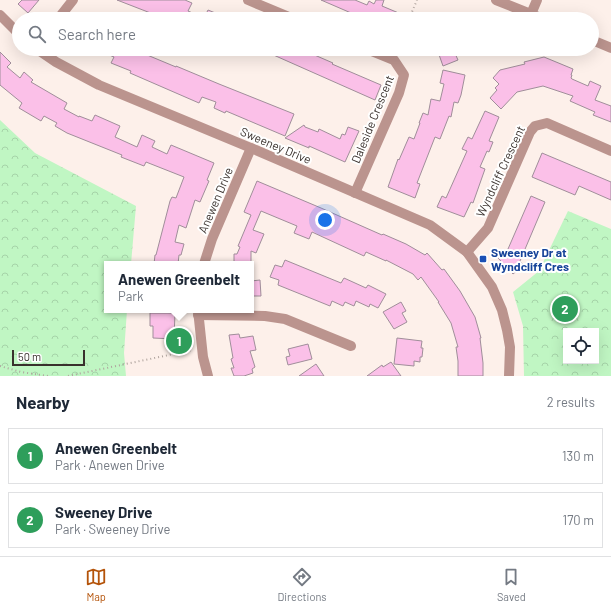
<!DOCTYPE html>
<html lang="en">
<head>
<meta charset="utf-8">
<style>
  body { margin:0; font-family:Barlow,sans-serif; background:#f6f6f7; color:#1f2937 }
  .controls { position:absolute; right:12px; bottom:12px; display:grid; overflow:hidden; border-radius:0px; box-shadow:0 4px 16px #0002 }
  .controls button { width:36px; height:36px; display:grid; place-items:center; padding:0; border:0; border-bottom:1px solid #e0e1e3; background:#fff; color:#1f2937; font:20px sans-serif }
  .scale { position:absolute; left:12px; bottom:10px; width:73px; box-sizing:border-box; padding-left:4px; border:2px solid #39312d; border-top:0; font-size:11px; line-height:14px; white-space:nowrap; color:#39312d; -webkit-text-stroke:3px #fff; paint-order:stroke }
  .you { position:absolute; left:325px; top:220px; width:14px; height:14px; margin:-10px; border:3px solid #fff; border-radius:50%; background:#1a73e8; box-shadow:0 0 0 6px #1a73e833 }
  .badge { display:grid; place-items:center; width:26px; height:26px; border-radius:50%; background:#b45309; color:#fff; font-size:13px; font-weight:700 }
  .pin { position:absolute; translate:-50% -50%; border:2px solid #fff; box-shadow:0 1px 4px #0006 }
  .popup { position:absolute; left:104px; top:261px; width:150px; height:52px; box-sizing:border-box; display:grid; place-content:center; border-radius:0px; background:#fff; filter:drop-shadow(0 1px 3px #0005); font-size:13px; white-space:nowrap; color:#747a83 }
  .popup b { font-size:15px; color:#1f2937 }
  .popup::after { content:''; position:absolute; left:50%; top:100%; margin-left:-8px; border:8px solid transparent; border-top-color:#fff }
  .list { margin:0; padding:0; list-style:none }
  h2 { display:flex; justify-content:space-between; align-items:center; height:52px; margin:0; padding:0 16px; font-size:17px }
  h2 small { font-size:13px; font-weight:400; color:#747a83 }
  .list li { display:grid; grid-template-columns:26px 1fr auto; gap:12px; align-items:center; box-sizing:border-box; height:56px; margin:0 8px 8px; padding:0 8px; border:1px solid #e0e1e3; border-radius:0px }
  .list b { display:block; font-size:15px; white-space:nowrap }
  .list p { margin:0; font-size:13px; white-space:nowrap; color:#747a83 }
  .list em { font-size:13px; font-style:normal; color:#747a83 }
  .icon { flex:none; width:22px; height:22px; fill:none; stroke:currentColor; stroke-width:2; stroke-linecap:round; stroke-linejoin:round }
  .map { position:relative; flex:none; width:611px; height:376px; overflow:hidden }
  .search { position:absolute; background:#fff; box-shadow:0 4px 16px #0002; left:12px; right:12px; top:12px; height:44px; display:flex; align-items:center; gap:10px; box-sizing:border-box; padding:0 14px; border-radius:22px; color:#747a83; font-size:15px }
  .sheet { height:180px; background:#fff }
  nav { display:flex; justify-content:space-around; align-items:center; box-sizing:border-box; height:56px; border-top:1px solid #e0e1e3; background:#fff; font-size:11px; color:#747a83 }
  nav a { display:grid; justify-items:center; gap:2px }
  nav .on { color:#b45309 }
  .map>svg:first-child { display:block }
  .park { fill:url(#park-crowns); fill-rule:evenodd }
  .building { fill:#fbc0e8; stroke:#a08e9a }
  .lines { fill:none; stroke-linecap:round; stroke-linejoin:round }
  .path { stroke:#afa49e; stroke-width:2; stroke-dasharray:1 3; stroke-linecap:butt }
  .minor { stroke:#bb948e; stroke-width:10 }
  .transit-dot { fill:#1a4fb4; stroke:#fff; stroke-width:1.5 }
  .labels { text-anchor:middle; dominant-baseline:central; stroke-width:4; stroke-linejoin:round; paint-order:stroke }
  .street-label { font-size:12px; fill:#39312d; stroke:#fff }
  .transit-label { font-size:12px; font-weight:bold; fill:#164399; stroke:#fff; text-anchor:start }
</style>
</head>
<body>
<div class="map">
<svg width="611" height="376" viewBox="0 0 611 376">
  <defs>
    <pattern id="park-crowns" width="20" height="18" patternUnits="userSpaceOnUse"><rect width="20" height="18" fill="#c0f6c3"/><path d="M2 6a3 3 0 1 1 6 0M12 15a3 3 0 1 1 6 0" fill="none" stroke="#a6d3a8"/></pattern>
  </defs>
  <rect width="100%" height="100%" fill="#fdf0ea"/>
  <g class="park">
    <path d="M 0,120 L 35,153 L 136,206 L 131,264 L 107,264 L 107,310 L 127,310 L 124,353 L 126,376 L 0,376 Z"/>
    <path d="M 568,211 L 611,229 L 611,376 L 524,376 L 523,326 L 513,292 L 539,271 ZM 566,331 L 596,331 L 596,361 L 566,361 Z"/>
  </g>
  <g class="building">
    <path d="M 22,0 L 39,0 L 28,13 L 18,4 Z"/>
    <path d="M 117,0 L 185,0 L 192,3 L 188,11 L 204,18 L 208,10 L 230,19 L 166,19 Z"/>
    <path d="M 321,0 L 355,0 L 367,5 L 369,1 L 374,4 L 376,0 L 384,0 L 382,6 L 413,19 L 365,19 Z"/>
    <path d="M 95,49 L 142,49 L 140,52 L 176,67 L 176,66 L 219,84 L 294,114 L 285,136 L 226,111 L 225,113 L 214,108 L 216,102 L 202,97 L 199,103 L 130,73 L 131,71 L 111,63 L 114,57 Z"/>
    <path d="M 260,49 L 296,49 L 302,51 L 303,50 L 333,63 L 332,64 L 381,85 L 375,100 Z"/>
    <path d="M 437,49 L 453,49 L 458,60 L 443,66 Z"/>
    <path d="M 0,52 L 11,63 L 7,67 L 20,78 L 24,72 L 33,80 L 31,82 L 67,103 L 64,109 L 79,117 L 79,116 L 92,121 L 95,115 L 120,126 L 115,137 L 137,147 L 142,135 L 155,141 L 152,147 L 167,154 L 171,145 L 214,163 L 207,180 L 209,181 L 200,202 L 195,200 L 186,228 L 179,225 L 175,242 L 184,244 L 181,255 L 179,255 L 178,264 L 154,264 L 155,255 L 156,255 L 170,201 L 172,197 L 176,198 L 184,177 L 146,162 L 144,166 L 121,157 L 122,155 L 67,133 L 55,126 L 57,123 L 44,116 L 41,121 L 19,108 L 22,103 L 0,85 Z"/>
    <path d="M 544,57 L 573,69 L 571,75 L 572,75 L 571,78 L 572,79 L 588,86 L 590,81 L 601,86 L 595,100 L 611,106 L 611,122 L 593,115 L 595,112 L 570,101 L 573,96 L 543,86 L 517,92 L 501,109 L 490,98 L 497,90 L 495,88 L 499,84 L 493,78 L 500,70 L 525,64 L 524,62 Z"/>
    <path d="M 443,70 L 465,75 L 461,95 L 458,103 L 454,102 L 451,117 L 449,116 L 440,139 L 435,137 L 417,183 L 420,184 L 415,198 L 388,187 L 398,159 L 399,160 L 409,137 L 414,139 L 420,123 L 419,123 L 423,113 L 428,115 L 431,99 L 440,101 L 444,84 L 440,83 Z"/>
    <path d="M 485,111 L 499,117 L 489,141 L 493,142 L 489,152 L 487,151 L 480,167 L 485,169 L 473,203 L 471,202 L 464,217 L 437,207 L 442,196 L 446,198 L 467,151 L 462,149 L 468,137 L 472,139 Z"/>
    <path d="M 304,125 L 305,127 L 318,132 L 319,129 L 340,139 L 342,134 L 345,135 L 348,127 L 359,131 L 345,162 L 309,146 L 309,148 L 285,138 Z"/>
    <path d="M 542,153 L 611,182 L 611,200 L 579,186 L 575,195 L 532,177 Z"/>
    <path d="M 257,181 L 321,208 L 382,235 L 383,234 L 406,244 L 425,255 L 427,253 L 442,270 L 444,269 L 460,291 L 475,317 L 481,338 L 480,338 L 483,363 L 483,376 L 458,376 L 458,361 L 456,347 L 458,347 L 451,323 L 438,302 L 439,302 L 421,277 L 418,280 L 413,274 L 386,260 L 386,261 L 366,252 L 364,256 L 312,232 L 309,239 L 294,233 L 297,226 L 261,211 L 253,230 L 264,234 L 256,253 L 251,251 L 251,264 L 234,264 L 234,254 L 237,254 L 240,247 L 238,246 L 251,215 L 244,212 Z"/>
    <path d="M 531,196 L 545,202 L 520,261 L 524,265 L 513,274 L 498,258 L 508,249 Z"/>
    <path d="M 285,260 L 341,283 L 344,278 L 366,288 L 368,285 L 386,294 L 378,308 L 370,304 L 369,307 L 356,301 L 354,306 L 345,302 L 343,306 L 332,301 L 330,306 L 278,285 L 279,280 L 270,277 L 275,265 L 282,267 Z"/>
    <path d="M 260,280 L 261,296 L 251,296 L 251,281 Z"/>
    <path d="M 401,302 L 406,311 L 402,313 L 407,322 L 394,329 L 383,312 Z"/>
    <path d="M 150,313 L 175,313 L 174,339 L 153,338 L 153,326 L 150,326 Z"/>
    <path d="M 239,334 L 240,338 L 253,336 L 256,350 L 250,351 L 255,367 L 252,369 L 253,373 L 244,376 L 234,376 L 231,368 L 234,368 L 231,359 L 233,358 L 229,335 Z"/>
    <path d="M 397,338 L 422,341 L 421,348 L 423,348 L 422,357 L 420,357 L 420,362 L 414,361 L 414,366 L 394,364 Z"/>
    <path d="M 308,344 L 312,359 L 288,365 L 286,357 L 290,356 L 288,349 Z"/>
    <path d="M 391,362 L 401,376 L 367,376 L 382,365 L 383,367 Z"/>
    <path d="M 316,364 L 324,376 L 299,376 Z"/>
  </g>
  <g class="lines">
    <g class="path">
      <path d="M 409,19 L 417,0"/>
      <path d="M 0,366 L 21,372 L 48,376"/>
      <path d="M 68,376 L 193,350"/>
    </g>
    <g class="minor">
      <path d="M 248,0 L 294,19"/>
      <path d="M 496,0 L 543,19"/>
      <path d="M 531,14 L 537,0"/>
      <path d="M 0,15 L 19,34"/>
      <path d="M 58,19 L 73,0"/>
      <path d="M 592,40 L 611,48"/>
      <path d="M 37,49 L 56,62 L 99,85 L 251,148 L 430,225 L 467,252 L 492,287 L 502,310 L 507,330 L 510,347 L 509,376"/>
      <path d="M 355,193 L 399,93 L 404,75 L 394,60 L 367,49"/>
      <path d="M 467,252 L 488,228 L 530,132 L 535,126 L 547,123 L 611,151"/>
      <path d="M 204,264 L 212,239 L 251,148"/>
      <path d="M 198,310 L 203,357 L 208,376"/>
      <path d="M 198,315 L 265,316 L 285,319 L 351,346"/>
    </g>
  </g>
  <rect class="transit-dot" x="479" y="255" width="8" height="8" rx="2"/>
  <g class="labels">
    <g class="street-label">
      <text transform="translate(372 119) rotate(-68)">Daleside Crescent</text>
      <text transform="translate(276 145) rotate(23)">Sweeney Drive</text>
      <text transform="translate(500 171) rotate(-65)">Wyndcliff Crescent</text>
      <text transform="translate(215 200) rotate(-67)">Anewen Drive</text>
    </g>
    <g class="transit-label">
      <text x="491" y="252">Sweeney Dr at<tspan x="491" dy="14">Wyndcliff Cres</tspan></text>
    </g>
  </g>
</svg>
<div class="controls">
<button><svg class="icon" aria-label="locate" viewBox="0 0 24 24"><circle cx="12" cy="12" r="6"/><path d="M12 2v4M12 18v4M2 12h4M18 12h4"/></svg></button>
</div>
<div class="scale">50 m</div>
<div class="you"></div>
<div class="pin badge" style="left:179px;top:341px;background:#2e9e5b">1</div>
<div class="popup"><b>Anewen Greenbelt</b>Park</div>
<div class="pin badge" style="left:565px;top:309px;background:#2e9e5b">2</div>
<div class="search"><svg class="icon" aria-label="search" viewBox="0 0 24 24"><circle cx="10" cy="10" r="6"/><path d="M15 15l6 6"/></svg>Search here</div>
</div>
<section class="sheet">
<h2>Nearby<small>2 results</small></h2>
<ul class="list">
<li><span class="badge" style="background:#2e9e5b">1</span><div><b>Anewen Greenbelt</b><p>Park · Anewen Drive</p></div><em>130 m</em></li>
<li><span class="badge" style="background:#2e9e5b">2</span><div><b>Sweeney Drive</b><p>Park · Sweeney Drive</p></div><em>170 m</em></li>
</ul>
</section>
<nav>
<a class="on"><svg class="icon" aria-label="map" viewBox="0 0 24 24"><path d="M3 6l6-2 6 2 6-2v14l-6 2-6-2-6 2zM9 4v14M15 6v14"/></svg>Map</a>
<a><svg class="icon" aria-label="directions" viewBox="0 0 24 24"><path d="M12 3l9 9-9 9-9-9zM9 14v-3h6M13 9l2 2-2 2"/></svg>Directions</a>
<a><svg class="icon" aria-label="saved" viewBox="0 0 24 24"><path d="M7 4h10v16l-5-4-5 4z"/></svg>Saved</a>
</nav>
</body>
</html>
